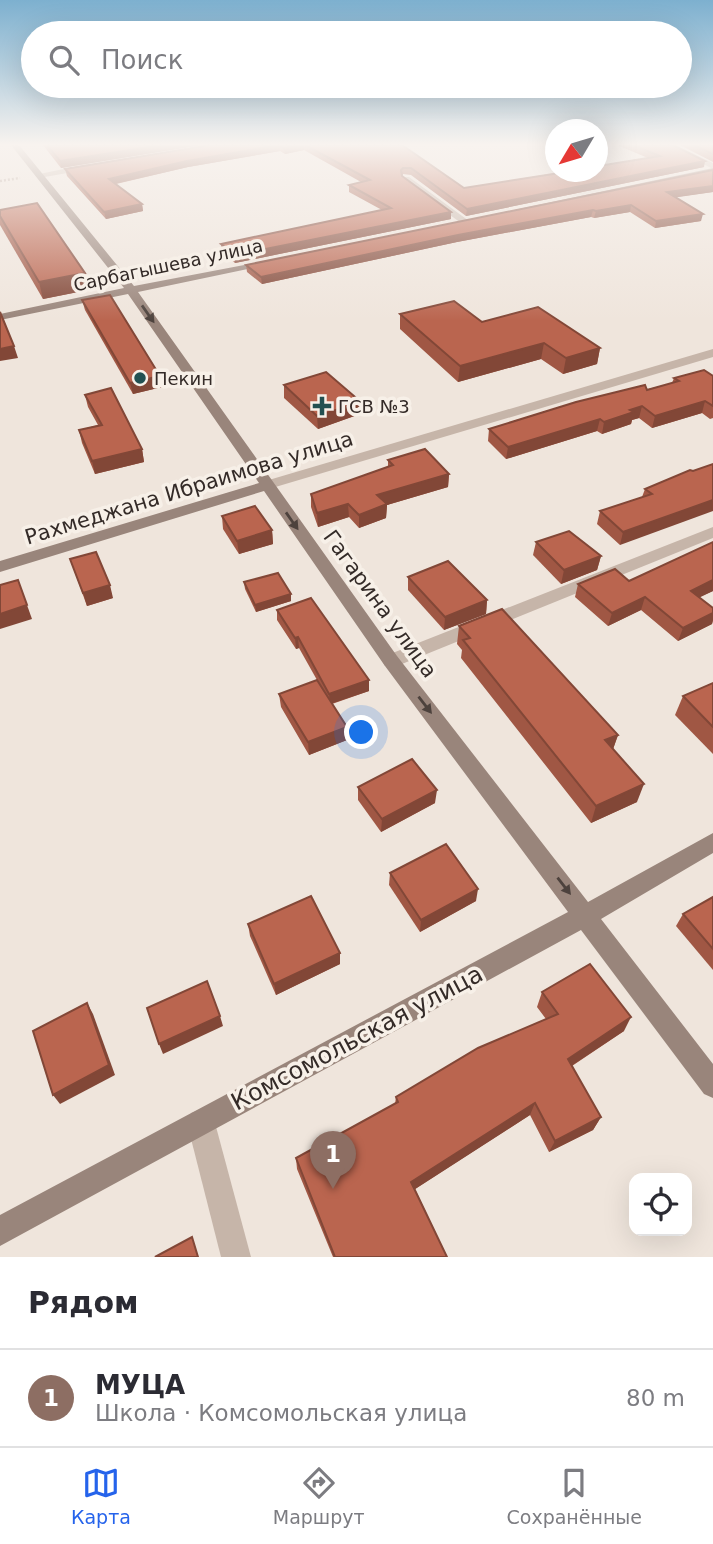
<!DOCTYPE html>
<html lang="ru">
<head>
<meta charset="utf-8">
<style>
  body { margin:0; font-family:"DejaVu Sans",sans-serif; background:#f2f2f3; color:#2b2b33 }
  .controls { position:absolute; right:21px; bottom:21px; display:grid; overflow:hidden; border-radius:14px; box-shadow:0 7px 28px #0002 }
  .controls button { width:63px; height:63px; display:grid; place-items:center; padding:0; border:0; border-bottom:2px solid #e1e1e2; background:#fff; color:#2b2b33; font:35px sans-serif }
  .compass { position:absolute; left:545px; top:119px; width:63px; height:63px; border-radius:50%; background:#fff; box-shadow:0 7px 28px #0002; rotate:232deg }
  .you { position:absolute; left:362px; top:733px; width:24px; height:24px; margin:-18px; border:5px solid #fff; border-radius:50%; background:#1a73e8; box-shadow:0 0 0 10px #1a73e833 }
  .badge { display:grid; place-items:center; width:46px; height:46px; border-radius:50%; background:#2563eb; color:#fff; font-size:23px; font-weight:700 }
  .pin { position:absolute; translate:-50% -58px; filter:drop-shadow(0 2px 4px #0008) }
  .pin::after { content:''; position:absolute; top:37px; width:24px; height:21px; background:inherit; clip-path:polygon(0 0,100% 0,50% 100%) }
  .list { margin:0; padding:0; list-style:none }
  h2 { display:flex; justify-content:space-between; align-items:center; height:91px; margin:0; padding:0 28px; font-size:30px }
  h2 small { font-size:23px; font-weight:400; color:#7c7c81 }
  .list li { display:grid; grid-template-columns:46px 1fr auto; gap:21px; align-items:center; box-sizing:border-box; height:98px; padding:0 28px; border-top:2px solid #e1e1e2 }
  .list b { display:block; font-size:26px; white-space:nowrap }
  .list p { margin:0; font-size:23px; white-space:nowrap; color:#7c7c81 }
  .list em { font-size:23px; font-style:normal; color:#7c7c81 }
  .icon { flex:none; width:38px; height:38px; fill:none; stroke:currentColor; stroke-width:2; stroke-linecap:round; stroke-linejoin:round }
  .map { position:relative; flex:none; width:713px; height:1257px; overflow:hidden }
  .search { position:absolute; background:#fff; box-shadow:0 7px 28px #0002; left:21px; right:21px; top:21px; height:77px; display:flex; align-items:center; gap:18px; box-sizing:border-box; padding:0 24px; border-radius:38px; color:#7c7c81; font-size:26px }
  .sheet { height:189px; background:#fff }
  nav { display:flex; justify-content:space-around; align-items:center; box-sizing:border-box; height:98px; border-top:2px solid #e1e1e2; background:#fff; font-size:19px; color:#7c7c81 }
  nav a { display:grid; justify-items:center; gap:4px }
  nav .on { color:#2563eb }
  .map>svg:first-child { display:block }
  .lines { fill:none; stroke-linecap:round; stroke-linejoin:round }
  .path { stroke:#b29f93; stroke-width:2.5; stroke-dasharray:2 2; stroke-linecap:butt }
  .lane { fill:#c6b5a9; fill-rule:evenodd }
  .street { fill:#c6b5a9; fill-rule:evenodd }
  .secondary { fill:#99857b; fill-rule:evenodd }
  .wall { fill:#a05744 }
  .shaded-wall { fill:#824737 }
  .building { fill:#ba654f; stroke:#824737; stroke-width:2 }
  .oneway { fill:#4d423d }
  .poi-dot { fill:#225051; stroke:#f7f0e8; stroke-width:2.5 }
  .labels { text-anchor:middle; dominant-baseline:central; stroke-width:7; stroke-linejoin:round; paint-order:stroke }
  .far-street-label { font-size:18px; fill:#342b28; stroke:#f7f0e8 }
  .far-poi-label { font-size:18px; fill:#342b28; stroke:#f7f0e8; text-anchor:start }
  .street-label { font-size:21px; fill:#342b28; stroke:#f7f0e8 }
  .near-street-label { font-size:24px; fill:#342b28; stroke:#f7f0e8 }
</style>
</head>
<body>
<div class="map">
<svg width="713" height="1257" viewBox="0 0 713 1257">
  <rect width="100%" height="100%" fill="#efe5dc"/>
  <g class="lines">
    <path class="path" d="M 0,181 L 20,178"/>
    <path class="lane" d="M 201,1109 L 211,1113 L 215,1123 L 251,1257 L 221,1257 L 187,1123 L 191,1113 Z"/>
    <g class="street">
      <path d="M 666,145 L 675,145 L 713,163 L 713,169 Z"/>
      <path d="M 87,164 L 90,169 L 39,178 L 35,175 Z"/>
      <path d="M 403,177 L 409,177 L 469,221 L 461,223 L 403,181 Z"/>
      <path d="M 713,349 L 713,357 L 272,488 L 267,489 L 260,485 L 262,482 Z"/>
      <path d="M 713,527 L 713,538 L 397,666 L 385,666 L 382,661 L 385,656 Z"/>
    </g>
    <g class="secondary">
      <path d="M 11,145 L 19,145 L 134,286 L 271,260 L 272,262 L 267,265 L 138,292 L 397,656 L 588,902 L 713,833 L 713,853 L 601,919 L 713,1064 L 713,1098 L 704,1094 L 581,930 L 0,1246 L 0,1215 L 568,912 L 385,666 L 264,491 L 0,572 L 0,561 L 259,483 L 128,294 L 0,320 L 0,314 L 124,288 Z"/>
      <path d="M 713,168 L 713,174 L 500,217 L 495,214 Z"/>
    </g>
  </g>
  <g class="wall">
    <path d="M 43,145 L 201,145 L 61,168 Z"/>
    <path d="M 210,145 L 402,145 L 464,188 L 648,158 L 617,145 L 673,145 L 704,167 L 466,216 L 411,175 L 403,174 L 402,176 L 451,212 L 451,219 L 235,263 L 222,252 L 221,244 L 382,210 L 349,192 L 349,185 L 361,182 L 304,150 L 285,154 L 280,151 L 188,167 L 116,184 L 142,204 L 143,211 L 106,219 L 67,176 L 65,169 Z"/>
    <path d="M 680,145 L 713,145 L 713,162 Z"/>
    <path d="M 713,170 L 713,192 L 676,197 L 701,221 L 655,228 L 630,212 L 594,218 L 591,217 L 457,242 L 262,284 L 247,272 L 246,265 Z"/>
    <path d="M 0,210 L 88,290 L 43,299 L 0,225 Z"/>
    <path d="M 82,300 L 162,387 L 133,394 L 85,310 Z"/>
    <path d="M 400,314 L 482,322 L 600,348 L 597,364 L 563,374 L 541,359 L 458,382 L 400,329 Z"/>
    <path d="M 713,376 L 713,418 L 710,419 L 702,413 L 652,428 L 639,418 L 632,420 L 631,424 L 602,434 L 597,431 L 506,459 L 488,441 L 489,429 L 672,383 L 674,378 Z"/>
    <path d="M 284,385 L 361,402 L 360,414 L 318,429 L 284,398 Z"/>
    <path d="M 85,395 L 142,449 L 144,462 L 95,474 L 82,443 L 79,430 L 98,425 L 88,407 Z"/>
    <path d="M 388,460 L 449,474 L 448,487 L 387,505 L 386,518 L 359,528 L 349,517 L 318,527 L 311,507 L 311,494 L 388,467 Z"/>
    <path d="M 690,470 L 620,545 L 597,524 L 600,511 L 642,497 L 645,489 Z"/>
    <path d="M 222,516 L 272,530 L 273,544 L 239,554 L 223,529 Z"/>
    <path d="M 536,542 L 601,556 L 597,570 L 561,584 L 533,555 Z"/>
    <path d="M 713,542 L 713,591 L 699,597 L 713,608 L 713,620 L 712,624 L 678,641 L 641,610 L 608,626 L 575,597 L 578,584 L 629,581 Z"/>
    <path d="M 70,559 L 113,598 L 87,606 Z"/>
    <path d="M 408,577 L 487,600 L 486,614 L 444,630 L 408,590 Z"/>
    <path d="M 244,582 L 291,594 L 291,601 L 256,612 L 245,589 Z"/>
    <path d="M 277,610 L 369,691 L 332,704 L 347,727 L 347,740 L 309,755 L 281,707 L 279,694 L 317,680 L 299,648 L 296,649 L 277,620 Z"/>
    <path d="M 459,626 L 618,735 L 613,749 L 637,802 L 591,823 L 461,658 L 462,650 L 457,644 Z"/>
    <path d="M 713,683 L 713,754 L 675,715 L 683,696 Z"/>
    <path d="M 358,787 L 435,803 L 381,832 L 358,800 Z"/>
    <path d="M 390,873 L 476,901 L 420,932 L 389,885 Z"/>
    <path d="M 713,897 L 713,970 L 676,926 L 683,914 Z"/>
    <path d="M 248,924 L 340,953 L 340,964 L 276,995 L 250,936 Z"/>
    <path d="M 542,992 L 624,1031 L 572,1066 L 601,1117 L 593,1130 L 549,1152 L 530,1115 L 415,1189 L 447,1257 L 333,1257 L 297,1169 L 296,1158 L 395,1104 L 396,1097 L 546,1019 L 537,1007 Z"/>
  </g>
  <g class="shaded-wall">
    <path d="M 162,145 L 201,145 L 61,168 L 60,161 Z"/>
    <path d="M 279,145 L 280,151 L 188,167 L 110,185 L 109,179 L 187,161 Z"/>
    <path d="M 300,145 L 304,145 L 304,150 L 285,154 L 284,148 Z"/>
    <path d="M 705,161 L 704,167 L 466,216 L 467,209 Z"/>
    <path d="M 713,186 L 713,192 L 665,199 L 667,192 Z"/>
    <path d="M 142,204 L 143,211 L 106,219 L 104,212 Z"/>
    <path d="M 631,205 L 630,212 L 594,218 L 596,211 Z"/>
    <path d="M 593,210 L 591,217 L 457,242 L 262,284 L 261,277 L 458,235 Z"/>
    <path d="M 451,212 L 451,219 L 235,263 L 235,255 Z"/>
    <path d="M 703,214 L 701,221 L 655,228 L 656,221 Z"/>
    <path d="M 85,273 L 88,290 L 43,299 L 39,282 Z"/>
    <path d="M 544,343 L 541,359 L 458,382 L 460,366 Z"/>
    <path d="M 14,346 L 18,358 L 0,361 L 0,349 Z"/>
    <path d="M 600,348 L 597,364 L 563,374 L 566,358 Z"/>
    <path d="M 160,376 L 162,387 L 133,394 L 130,383 Z"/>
    <path d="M 705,401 L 702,413 L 652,428 L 655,416 Z"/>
    <path d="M 361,402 L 360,414 L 318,429 L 317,416 Z"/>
    <path d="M 642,406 L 639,418 L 632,420 L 631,424 L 602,434 L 604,422 L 630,410 Z"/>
    <path d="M 600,419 L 597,431 L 506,459 L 508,447 Z"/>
    <path d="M 142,449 L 144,462 L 95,474 L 92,461 Z"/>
    <path d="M 449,474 L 448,487 L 387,505 L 386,518 L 359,528 L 359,515 L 377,495 Z"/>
    <path d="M 713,500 L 713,511 L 620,545 L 623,532 Z"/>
    <path d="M 348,504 L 349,517 L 318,527 L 317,513 Z"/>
    <path d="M 272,530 L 273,544 L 239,554 L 237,541 Z"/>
    <path d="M 601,556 L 597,570 L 561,584 L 564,570 Z"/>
    <path d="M 713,580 L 713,591 L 686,604 L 691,591 Z"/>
    <path d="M 110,585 L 113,598 L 87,606 L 83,593 Z"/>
    <path d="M 291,594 L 291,601 L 256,612 L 255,605 Z"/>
    <path d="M 645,597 L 641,610 L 608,626 L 612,613 Z"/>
    <path d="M 487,600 L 486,614 L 444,630 L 445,617 Z"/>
    <path d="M 27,605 L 32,619 L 0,629 L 0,614 Z"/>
    <path d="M 713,613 L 713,620 L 712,624 L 678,641 L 683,628 Z"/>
    <path d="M 298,637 L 299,648 L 296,649 L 295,638 Z"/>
    <path d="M 369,680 L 369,691 L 330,704 L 329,694 Z"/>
    <path d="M 347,727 L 347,740 L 309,755 L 308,742 Z"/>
    <path d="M 618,735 L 612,752 L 605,740 Z"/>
    <path d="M 644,784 L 637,802 L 591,823 L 596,806 Z"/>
    <path d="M 437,790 L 435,803 L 381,832 L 382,819 Z"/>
    <path d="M 478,889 L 476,901 L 420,932 L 421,920 Z"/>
    <path d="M 340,953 L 340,964 L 276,995 L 274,984 Z"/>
    <path d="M 87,1003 L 93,1014 L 115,1075 L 60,1104 L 53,1095 Z"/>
    <path d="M 220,1016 L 223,1026 L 163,1054 L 159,1044 Z"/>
    <path d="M 631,1017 L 624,1031 L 562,1072 L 568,1059 Z"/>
    <path d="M 535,1103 L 530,1115 L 409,1193 L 411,1182 Z"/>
    <path d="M 601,1117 L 593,1130 L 549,1152 L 555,1141 Z"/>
  </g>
  <g class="building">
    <path d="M 47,145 L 162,145 L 60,161 Z"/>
    <path d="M 210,145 L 279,145 L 187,161 L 109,179 L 142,204 L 104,212 L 65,169 Z"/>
    <path d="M 279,145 L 300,145 L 284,148 Z"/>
    <path d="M 305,145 L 402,145 L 464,188 L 566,172 L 598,172 L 598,166 L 660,156 L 633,145 L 673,145 L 705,161 L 467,209 L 411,168 L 403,168 L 401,170 L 402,176 L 451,212 L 235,255 L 221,244 L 391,208 L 349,185 L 370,180 Z"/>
    <path d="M 694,145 L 713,145 L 713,154 Z"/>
    <path d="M 713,170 L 713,186 L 667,192 L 703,214 L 656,221 L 631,205 L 596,211 L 593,210 L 458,235 L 261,277 L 246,265 Z"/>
    <path d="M 37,203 L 85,273 L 39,282 L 0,216 L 0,210 Z"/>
    <path d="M 110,295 L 160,376 L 130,383 L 82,300 Z"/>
    <path d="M 454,301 L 482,322 L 538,307 L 600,348 L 566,358 L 544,343 L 460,366 L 400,314 Z"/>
    <path d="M 0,312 L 14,346 L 0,349 Z"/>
    <path d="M 704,370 L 713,376 L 713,406 L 705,401 L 655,416 L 642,406 L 630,410 L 634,412 L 604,422 L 600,419 L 508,447 L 489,429 L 576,402 L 645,385 L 647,390 L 679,381 L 674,378 Z"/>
    <path d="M 326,372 L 361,402 L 317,416 L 284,385 Z"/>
    <path d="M 111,388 L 142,449 L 92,461 L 79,430 L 102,425 L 85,395 Z"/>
    <path d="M 425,449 L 449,474 L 377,495 L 387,504 L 359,515 L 348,504 L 317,513 L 311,494 L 393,465 L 388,460 Z"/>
    <path d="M 713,464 L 713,500 L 623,532 L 600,511 L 652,494 L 645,489 L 690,470 L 693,471 Z"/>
    <path d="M 255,506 L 272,530 L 237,541 L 222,516 Z"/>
    <path d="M 569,531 L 601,556 L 564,570 L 536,542 Z"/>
    <path d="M 713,542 L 713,580 L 691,591 L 713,608 L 713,613 L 683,628 L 645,597 L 612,613 L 578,584 L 615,569 L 629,581 Z"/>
    <path d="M 96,552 L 110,585 L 83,593 L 70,559 Z"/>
    <path d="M 448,561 L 487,600 L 445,617 L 408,577 Z"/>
    <path d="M 278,573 L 291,594 L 255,605 L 244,582 Z"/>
    <path d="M 18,580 L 27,605 L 0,614 L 0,585 Z"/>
    <path d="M 311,598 L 369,680 L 329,694 L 298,637 L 295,638 L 277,610 Z"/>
    <path d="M 502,609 L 618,735 L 605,740 L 644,784 L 596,806 L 463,640 L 470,638 L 459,626 Z"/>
    <path d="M 317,680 L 347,727 L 308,742 L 279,694 Z"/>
    <path d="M 713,683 L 713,727 L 683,696 Z"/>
    <path d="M 412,759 L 437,790 L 382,819 L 358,787 Z"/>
    <path d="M 446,844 L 478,889 L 421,920 L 390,873 Z"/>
    <path d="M 311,896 L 340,953 L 274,984 L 248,924 Z"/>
    <path d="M 713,897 L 713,949 L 683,914 Z"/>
    <path d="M 590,964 L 631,1017 L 568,1059 L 601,1117 L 555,1141 L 535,1103 L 411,1182 L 447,1257 L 335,1257 L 296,1158 L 398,1102 L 396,1097 L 478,1048 L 558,1014 L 542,992 Z"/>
    <path d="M 207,981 L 220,1016 L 159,1044 L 147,1008 Z"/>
    <path d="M 87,1003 L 109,1065 L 53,1095 L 33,1031 Z"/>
    <path d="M 192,1237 L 198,1257 L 155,1257 Z"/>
  </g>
  <defs><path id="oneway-solid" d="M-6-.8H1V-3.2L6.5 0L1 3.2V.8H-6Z" transform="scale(1.75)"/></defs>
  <g class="oneway">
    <use href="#oneway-solid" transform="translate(148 314) rotate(55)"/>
    <use href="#oneway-solid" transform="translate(292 521) rotate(55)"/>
    <use href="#oneway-solid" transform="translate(425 705) rotate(52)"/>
    <use href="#oneway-solid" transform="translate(564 886) rotate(52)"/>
  </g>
  <linearGradient id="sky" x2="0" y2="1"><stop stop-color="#7db0cf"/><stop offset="0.45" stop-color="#f8f3ef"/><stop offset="1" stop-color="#f8f3ef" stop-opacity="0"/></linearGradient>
  <rect width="713" height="321" fill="url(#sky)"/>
  <g class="poi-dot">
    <circle cx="140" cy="378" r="7"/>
    <path d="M318.5 395.5h7v7h7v7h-7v7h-7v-7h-7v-7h7z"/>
  </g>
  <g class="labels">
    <g class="far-street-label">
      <text transform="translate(168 265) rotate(-12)">Сарбагышева улица</text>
    </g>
    <g class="far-poi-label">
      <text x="154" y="378">Пекин</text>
      <text x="338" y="406">ГСВ №3</text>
    </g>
    <g class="street-label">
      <text transform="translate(189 488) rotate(-17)">Рахмеджана Ибраимова улица</text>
      <text transform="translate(380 604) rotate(54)">Гагарина улица</text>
    </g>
    <g class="near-street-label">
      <text transform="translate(357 1038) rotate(-28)">Комсомольская улица</text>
    </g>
  </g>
</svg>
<div class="controls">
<button><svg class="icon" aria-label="locate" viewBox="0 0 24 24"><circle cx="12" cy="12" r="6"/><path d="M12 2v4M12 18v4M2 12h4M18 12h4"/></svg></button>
</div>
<svg class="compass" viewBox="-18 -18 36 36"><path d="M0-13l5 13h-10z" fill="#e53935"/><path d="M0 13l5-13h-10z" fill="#7c7c81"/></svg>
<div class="you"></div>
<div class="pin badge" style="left:333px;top:1189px;background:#8d6e63">1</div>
<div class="search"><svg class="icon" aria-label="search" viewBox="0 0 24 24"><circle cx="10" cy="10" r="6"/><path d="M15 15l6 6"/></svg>Поиск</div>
</div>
<section class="sheet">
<h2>Рядом<small></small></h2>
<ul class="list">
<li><span class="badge" style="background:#8d6e63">1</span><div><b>МУЦА</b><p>Школа · Комсомольская улица</p></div><em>80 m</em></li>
</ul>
</section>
<nav>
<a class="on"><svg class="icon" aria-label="map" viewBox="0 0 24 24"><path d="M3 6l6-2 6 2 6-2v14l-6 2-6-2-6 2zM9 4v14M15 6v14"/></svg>Карта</a>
<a><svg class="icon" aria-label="directions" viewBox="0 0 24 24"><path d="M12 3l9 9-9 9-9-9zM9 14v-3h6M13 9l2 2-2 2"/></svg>Маршрут</a>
<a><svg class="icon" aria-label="saved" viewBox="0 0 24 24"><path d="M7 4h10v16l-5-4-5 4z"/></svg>Сохранённые</a>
</nav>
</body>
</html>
